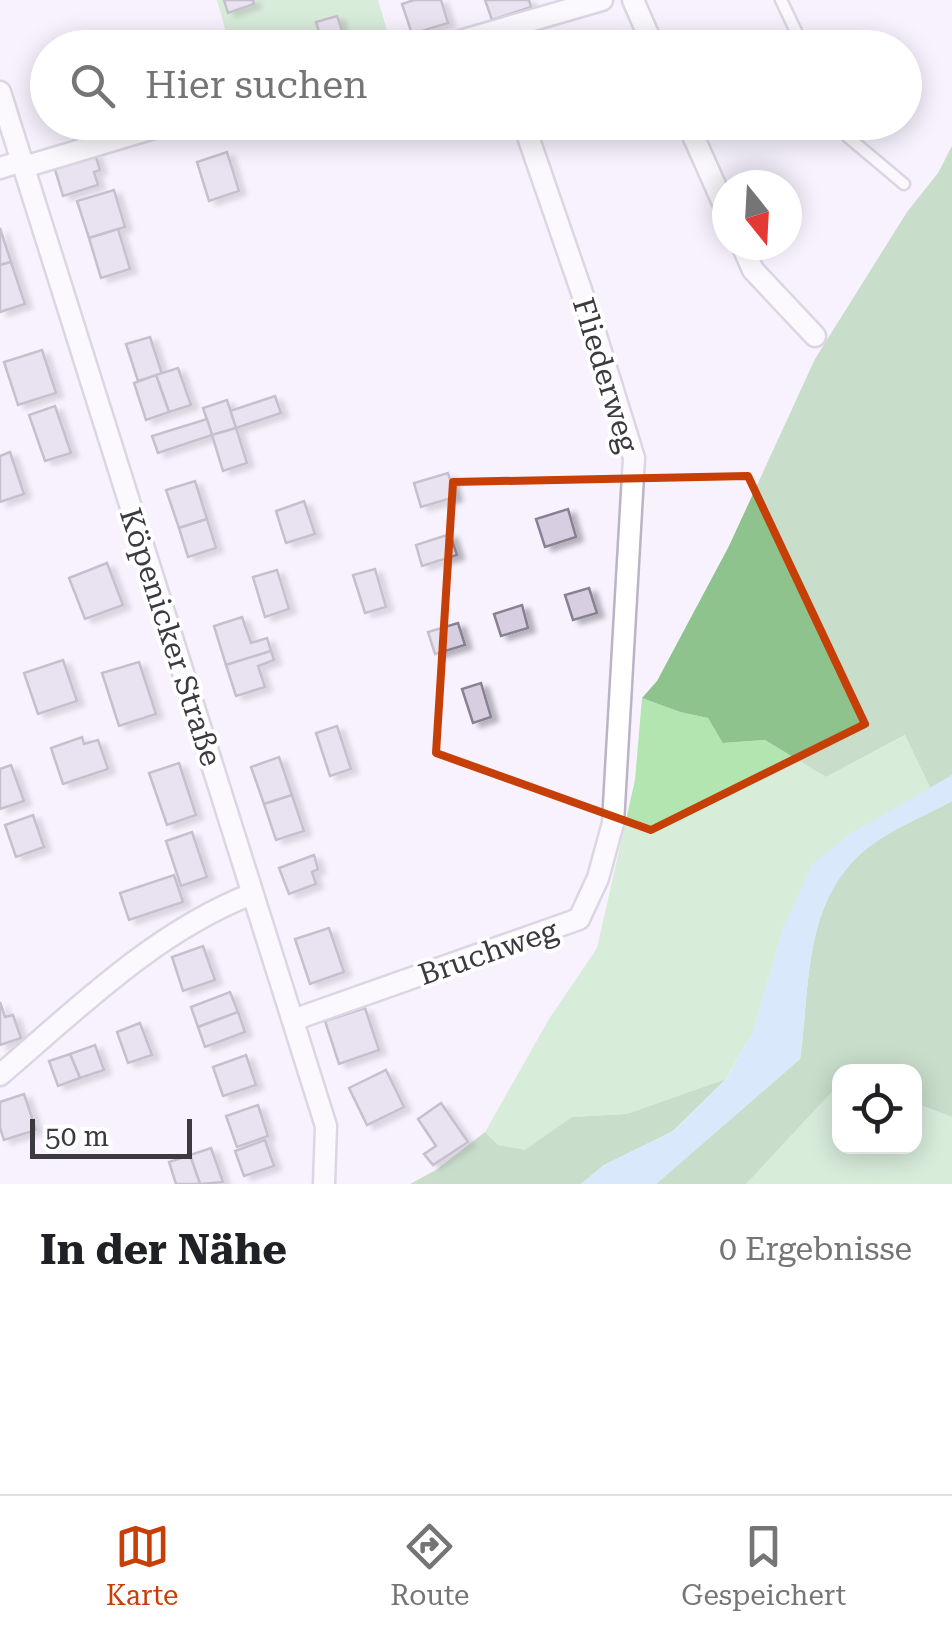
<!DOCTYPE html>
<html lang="de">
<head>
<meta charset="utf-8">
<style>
  body { margin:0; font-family:"Roboto Serif",serif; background:#f6f6f6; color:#202124 }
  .controls { position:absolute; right:30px; bottom:30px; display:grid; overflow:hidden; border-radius:20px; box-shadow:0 5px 25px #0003 }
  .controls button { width:90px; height:90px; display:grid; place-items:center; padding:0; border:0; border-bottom:2px solid #e0e0e0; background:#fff; color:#202124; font:50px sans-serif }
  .compass { position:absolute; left:712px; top:170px; width:90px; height:90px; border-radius:50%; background:#fff; box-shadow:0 5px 25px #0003; rotate:162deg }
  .scale { position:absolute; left:30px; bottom:25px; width:162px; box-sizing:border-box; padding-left:10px; border:5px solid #3c3941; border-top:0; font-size:28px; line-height:35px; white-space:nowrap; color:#3c3941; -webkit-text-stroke:8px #fff; paint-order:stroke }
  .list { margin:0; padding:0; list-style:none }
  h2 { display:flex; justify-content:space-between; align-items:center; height:130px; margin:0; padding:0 40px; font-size:42px }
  h2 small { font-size:32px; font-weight:400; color:#757577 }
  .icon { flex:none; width:55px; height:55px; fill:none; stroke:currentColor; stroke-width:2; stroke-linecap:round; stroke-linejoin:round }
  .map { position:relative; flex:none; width:952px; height:1184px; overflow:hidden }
  .search { position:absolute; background:#fff; box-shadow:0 5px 25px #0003; left:30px; right:30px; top:30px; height:110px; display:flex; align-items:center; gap:25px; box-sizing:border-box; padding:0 35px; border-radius:55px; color:#757577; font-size:38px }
  .sheet { height:310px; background:#fff }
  nav { display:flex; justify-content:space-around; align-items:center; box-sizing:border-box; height:140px; border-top:2px solid #e0e0e0; background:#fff; font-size:28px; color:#757577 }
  nav a { display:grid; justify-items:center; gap:5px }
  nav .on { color:#c63f06 }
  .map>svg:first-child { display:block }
  .green { fill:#b2e5b0 }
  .forest { fill:#8ec38d }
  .water { fill:#b3dbf6 }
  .building { fill:#d7cee2; stroke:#898193; stroke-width:2.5; filter:url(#shadow) }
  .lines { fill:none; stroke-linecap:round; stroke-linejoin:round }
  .lane-casing { stroke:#bbb3c6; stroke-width:15 }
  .street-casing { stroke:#bbb3c6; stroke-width:25 }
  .lane { stroke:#fff; stroke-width:10 }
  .street { stroke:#fff; stroke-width:20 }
  .marked { fill:none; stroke:#c63f06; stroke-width:8; stroke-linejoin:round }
  .labels { text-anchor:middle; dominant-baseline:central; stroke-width:8; stroke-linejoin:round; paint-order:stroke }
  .street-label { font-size:30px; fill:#3c3941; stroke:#fff }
</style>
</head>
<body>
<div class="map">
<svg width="952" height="1184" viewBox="0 0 952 1184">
  <defs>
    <filter id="shadow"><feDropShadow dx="7" dy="4" stdDeviation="2.5" flood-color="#0004"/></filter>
  </defs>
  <rect width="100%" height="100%" fill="#f7f2fe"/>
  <g class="green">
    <path d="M 217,0 L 378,0 L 392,47 L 230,47 Z"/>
    <path d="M 642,698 L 680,712 L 708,718 L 724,743 L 765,740 L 826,777 L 906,735 L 931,789 L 850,834 L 783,928 L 753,1032 L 726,1079 L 627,1114 L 572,1117 L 525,1151 L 498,1145 L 485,1132 L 549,1019 L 597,948 L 635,780 Z"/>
    <path d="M 838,1084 L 840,1146 L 914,1146 L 915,1103 L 952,1117 L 952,1184 L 746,1184 Z"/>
  </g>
  <g class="forest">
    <path d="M 952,146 L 952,775 L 931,789 L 905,735 L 826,777 L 765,740 L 723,743 L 708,718 L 680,712 L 642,698 L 657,681 L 729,546 L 815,359 L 907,212 L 938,173 Z"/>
    <path d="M 952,801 L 952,1117 L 915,1103 L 914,1072 L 840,1072 L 839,1084 L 746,1184 L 656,1184 L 800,1059 C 811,984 802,898 870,846 C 894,828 926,815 952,801 Z"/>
    <path d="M 726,1079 L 673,1131 L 604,1165 L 581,1184 L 410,1184 L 436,1170 L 485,1132 L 498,1145 L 525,1150 L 572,1117 L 627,1114 Z"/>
  </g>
  <path class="water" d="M 952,775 L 952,801 C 926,815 894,828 870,846 C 802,898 811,984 800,1059 L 656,1184 L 581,1184 L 604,1165 L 674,1131 L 727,1078 L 753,1032 L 783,928 L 813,863 L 850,834 Z"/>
  <g class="building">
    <path d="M 224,0 L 253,0 L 254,4 L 228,13 Z"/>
    <path d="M 414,0 L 441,0 L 448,23 L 412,34 L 402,4 Z"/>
    <path d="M 485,0 L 529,0 L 531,7 L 492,20 Z"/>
    <path d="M 337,16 L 347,45 L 324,48 L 316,22 Z"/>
    <path d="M 262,33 L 267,48 L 237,48 L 235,42 Z"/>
    <path d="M 227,152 L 239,191 L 209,201 L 197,162 Z"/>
    <path d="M 95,154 L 100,170 L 94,172 L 98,185 L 63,196 L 54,166 Z"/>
    <path d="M 114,190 L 125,227 L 89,238 L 77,201 Z"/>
    <path d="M 0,228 L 11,262 L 0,265 Z"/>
    <path d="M 118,229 L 130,269 L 101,278 L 89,238 Z"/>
    <path d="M 11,262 L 25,304 L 0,312 L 0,265 Z"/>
    <path d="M 150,337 L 162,374 L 138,381 L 126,344 Z"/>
    <path d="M 42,350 L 56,393 L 18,405 L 4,362 Z"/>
    <path d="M 178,368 L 191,405 L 169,412 L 156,375 Z"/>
    <path d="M 156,375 L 169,412 L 146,420 L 134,383 Z"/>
    <path d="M 275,396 L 281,413 L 236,428 L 230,411 Z"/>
    <path d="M 227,400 L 236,428 L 212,435 L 203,408 Z"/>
    <path d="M 55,406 L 71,453 L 45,461 L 29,415 Z"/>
    <path d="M 207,419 L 212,435 L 158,453 L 152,436 Z"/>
    <path d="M 236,428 L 247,463 L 223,471 L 212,435 Z"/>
    <path d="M 10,452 L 24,494 L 0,502 L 0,456 Z"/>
    <path d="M 448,473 L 455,497 L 421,507 L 414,483 Z"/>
    <path d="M 195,481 L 207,519 L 179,528 L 166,490 Z"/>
    <path d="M 304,501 L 315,534 L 286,543 L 276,511 Z"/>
    <path d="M 568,509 L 576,537 L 545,547 L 536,519 Z"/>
    <path d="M 207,519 L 216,548 L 188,557 L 179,528 Z"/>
    <path d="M 450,534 L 457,555 L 422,566 L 416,545 Z"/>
    <path d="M 107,563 L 123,605 L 85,619 L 69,578 Z"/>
    <path d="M 375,569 L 386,607 L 365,613 L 353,575 Z"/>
    <path d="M 277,570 L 289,609 L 265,617 L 253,577 Z"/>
    <path d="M 589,588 L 597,613 L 573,620 L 565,595 Z"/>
    <path d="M 522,605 L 528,628 L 501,636 L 494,614 Z"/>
    <path d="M 242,617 L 251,643 L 267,638 L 271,651 L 226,665 L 214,626 Z"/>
    <path d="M 458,623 L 465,645 L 435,654 L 428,632 Z"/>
    <path d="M 271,651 L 274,660 L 258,666 L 265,687 L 236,696 L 226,665 Z"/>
    <path d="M 63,660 L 77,701 L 38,714 L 24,673 Z"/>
    <path d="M 139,662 L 156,714 L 119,726 L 102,673 Z"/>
    <path d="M 481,683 L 491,717 L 473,723 L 462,689 Z"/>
    <path d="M 337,726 L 351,769 L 330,776 L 316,733 Z"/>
    <path d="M 82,737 L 84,744 L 98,740 L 108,769 L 63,784 L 51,748 Z"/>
    <path d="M 279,757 L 292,795 L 264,804 L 251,767 Z"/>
    <path d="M 179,763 L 196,815 L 167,825 L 149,773 Z"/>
    <path d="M 11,765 L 24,801 L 0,809 L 0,769 Z"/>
    <path d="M 292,795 L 304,831 L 276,840 L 264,804 Z"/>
    <path d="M 33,815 L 44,847 L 16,857 L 5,825 Z"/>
    <path d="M 192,832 L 207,877 L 181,886 L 166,841 Z"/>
    <path d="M 314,855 L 318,869 L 312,872 L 316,884 L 289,894 L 279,868 Z"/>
    <path d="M 174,875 L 183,902 L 129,920 L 120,893 Z"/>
    <path d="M 329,928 L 344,972 L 310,984 L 295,939 Z"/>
    <path d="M 203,946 L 215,980 L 183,991 L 172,957 Z"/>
    <path d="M 230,992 L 238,1012 L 198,1027 L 191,1007 Z"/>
    <path d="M 0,1002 L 5,1017 L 13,1015 L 21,1038 L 0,1045 Z"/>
    <path d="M 365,1008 L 379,1050 L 339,1064 L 325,1021 Z"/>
    <path d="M 238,1012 L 245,1032 L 205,1047 L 198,1027 Z"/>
    <path d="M 140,1023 L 152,1055 L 128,1063 L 117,1032 Z"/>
    <path d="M 95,1045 L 104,1070 L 80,1078 L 70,1054 Z"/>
    <path d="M 70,1054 L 80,1078 L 58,1086 L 49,1061 Z"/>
    <path d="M 246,1055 L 256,1085 L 223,1096 L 213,1067 Z"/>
    <path d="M 386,1070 L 404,1107 L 367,1125 L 349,1088 Z"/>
    <path d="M 24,1094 L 36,1130 L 4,1140 L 0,1128 L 0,1102 Z"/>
    <path d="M 441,1103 L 468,1142 L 433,1165 L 424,1154 L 436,1146 L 418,1119 Z"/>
    <path d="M 258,1105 L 268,1136 L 237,1147 L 226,1116 Z"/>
    <path d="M 265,1140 L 274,1166 L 244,1176 L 235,1151 Z"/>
    <path d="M 211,1148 L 223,1182 L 200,1184 L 190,1155 Z"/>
    <path d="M 190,1155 L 200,1184 L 176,1184 L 169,1162 Z"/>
  </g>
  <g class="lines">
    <defs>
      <g id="lane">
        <path d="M 781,0 L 804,48"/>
        <path d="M 841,122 L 848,137 L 904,184"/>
      </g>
      <g id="street">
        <path d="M 633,0 L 654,48"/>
        <path d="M 436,48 L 602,0"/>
        <path d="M 0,92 L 326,1126 L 324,1184"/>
        <path d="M 687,122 L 727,212"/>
        <path d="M 24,167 L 174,122"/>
        <path d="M 0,168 L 22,161"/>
        <path d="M 742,245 L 753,270 L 815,336"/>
        <path d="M 293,1020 L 579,919 L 598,878 L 613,823 L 634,458 L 589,313 L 523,122"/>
        <path d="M 0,1075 C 77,1009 156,931 252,894"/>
      </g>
    </defs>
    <use href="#lane" class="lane-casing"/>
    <use href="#street" class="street-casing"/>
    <use href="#lane" class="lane"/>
    <use href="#street" class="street"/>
  </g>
  <path d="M0 0H952V1184H0ZM 748,476 L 865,724 L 651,830 L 436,753 L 453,482 Z" fill="#f7f2fe" fill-opacity=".55" fill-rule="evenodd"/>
  <path class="marked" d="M 748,476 L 865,724 L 651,830 L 436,753 L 453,482 Z"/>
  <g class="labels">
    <g class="street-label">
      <text transform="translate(606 375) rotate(73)">Fliederweg</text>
      <text transform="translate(171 637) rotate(72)">Köpenicker Straße</text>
      <text transform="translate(488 952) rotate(-19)">Bruchweg</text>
    </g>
  </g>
</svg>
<div class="controls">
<button><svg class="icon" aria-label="locate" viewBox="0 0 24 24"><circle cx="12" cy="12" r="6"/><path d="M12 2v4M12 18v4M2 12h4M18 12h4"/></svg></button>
</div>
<svg class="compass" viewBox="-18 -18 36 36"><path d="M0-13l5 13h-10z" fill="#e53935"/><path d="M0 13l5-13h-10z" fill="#757577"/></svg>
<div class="scale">50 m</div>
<div class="search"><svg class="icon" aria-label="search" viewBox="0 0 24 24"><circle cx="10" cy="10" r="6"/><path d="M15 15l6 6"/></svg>Hier suchen</div>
</div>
<section class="sheet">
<h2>In der Nähe<small>0 Ergebnisse</small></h2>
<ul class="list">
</ul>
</section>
<nav>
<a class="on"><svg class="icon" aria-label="map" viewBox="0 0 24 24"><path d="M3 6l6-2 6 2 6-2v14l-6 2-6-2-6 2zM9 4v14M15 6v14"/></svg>Karte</a>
<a><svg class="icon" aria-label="directions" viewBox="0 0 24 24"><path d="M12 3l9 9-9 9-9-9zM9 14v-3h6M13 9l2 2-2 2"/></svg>Route</a>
<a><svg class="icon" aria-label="saved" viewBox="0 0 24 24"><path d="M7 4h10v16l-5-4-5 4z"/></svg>Gespeichert</a>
</nav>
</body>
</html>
